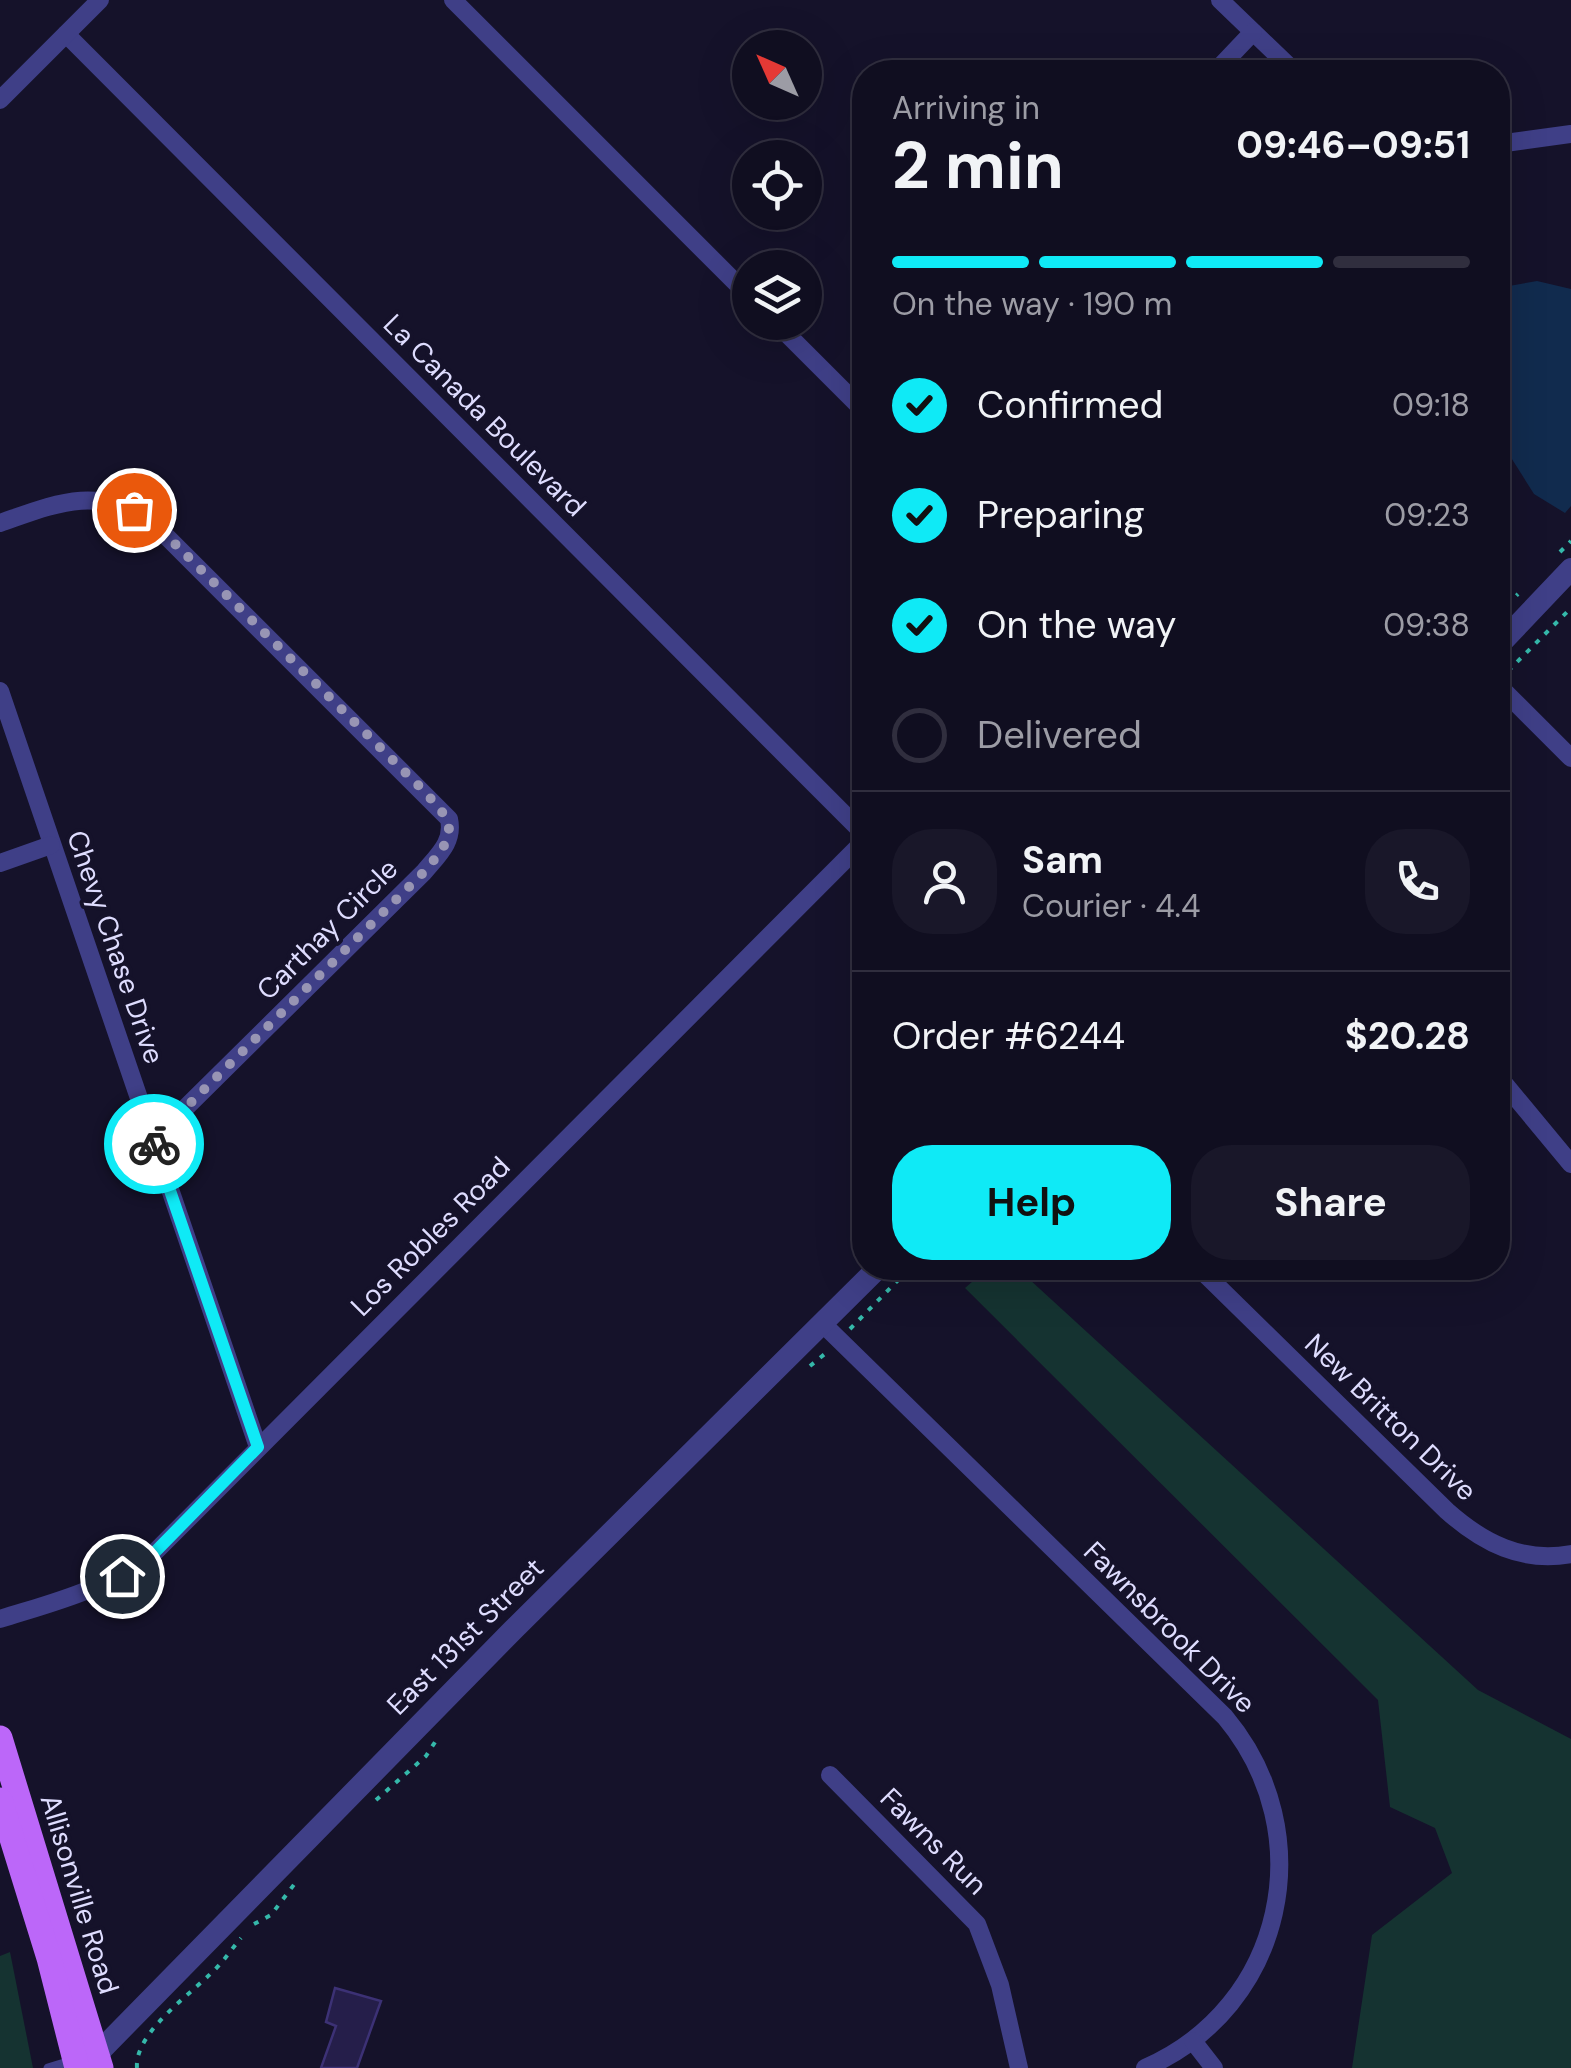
<!DOCTYPE html>
<html lang="en">
<head>
<meta charset="utf-8">
<style>
	:root { --surface:#100e20; --page:#191729; --text:#f1f3f6; --muted:#9c9ca5; --line:#302e3e; --accent:#0feaf6 }
	body { margin:0; font-family:"DM Sans",sans-serif; background:var(--page); color:var(--text); height:100vh; display:flex; flex-direction:column; font-size:38px; white-space:nowrap }
	* { box-sizing:border-box; margin:0 }
	p { font-size:32px; color:var(--muted) }
	.icon { flex:none; width:55px; height:55px; fill:none; stroke:currentColor; stroke-width:2; stroke-linecap:round; stroke-linejoin:round }
	.map { position:relative; flex:1; overflow:hidden }
	.details { position:absolute; left:852px; top:60px; width:658px; height:1220px; display:flex; flex-direction:column; background:var(--surface); border-radius:40px; box-shadow:0 10px 40px #0002,0 0 0 2px var(--line) }
	.details>* { flex:none }
	.needle { width:65px; rotate:315deg }
	.controls { position:absolute; left:732px; top:30px; display:grid; gap:20px }
	.controls a { display:grid; place-items:center; width:90px; height:90px; border-radius:50%; background:var(--surface); box-shadow:0 10px 40px #0002,0 0 0 2px var(--line); font-size:50px }
	.pin { position:absolute; display:grid; place-items:center; width:85px; height:85px; color:#fff; margin:-42px; border:5px solid #fff; border-radius:50%; box-shadow:0 2px 10px #0007 }
	.courier { position:absolute; display:grid; place-items:center; width:100px; height:100px; margin:-50px; border:8px solid #0feaf6; border-radius:50%; background:#fff; color:#222; box-shadow:0 2px 12px #0007 }
	.head em { font-style:normal; font-weight:700 }
	.head div { display:flex; flex-direction:column-reverse }
	.head { display:flex; align-items:center; justify-content:space-between; height:170px; padding:0 40px }
	h1 { font-size:65px; font-weight:700; line-height:75px }
	.bar { display:grid; grid-template-columns:repeat(4,1fr); gap:15px 10px; align-content:center; height:120px; padding:0 40px }
	.bar i { height:12px; border-radius:8px; background:var(--line) }
	.bar .active { background:var(--accent) }
	.bar p { grid-column:span 4 }
	.line { display:flex; align-items:center; gap:25px; padding:0 40px; border-top:2px solid var(--line) }
	.line div { flex:1 }
	.round { display:grid; place-items:center; flex:none; width:105px; height:105px; border-radius:40px; background:var(--page) }
	ol { padding:0 40px; list-style:none }
	li { display:flex; align-items:center; gap:30px; height:110px }
	li p { margin-inline-start:auto }
	li .icon { padding:10px; border-radius:50%; background:var(--accent); color:#111; stroke-width:4 }
	li:last-child { color:var(--muted) }
	li i { width:55px; height:55px; border:5px solid var(--line); border-radius:50% }
	.primary-button { display:flex; gap:20px; margin-top:auto; padding:20px 40px }
	.primary-button a { flex:1; height:115px; border-radius:40px; background:var(--accent); color:#111; font-size:40px; font-weight:700; line-height:115px; text-align:center }
	.primary-button a+a { background:var(--page); color:var(--text) }
	.map>svg:first-child { display:block }
	.green { fill:#153331 }
	.water { fill:#112b4e }
	.building { fill:#251e4a; stroke:#3c3175; stroke-width:2.5 }
	.lines { fill:none; stroke-linecap:round; stroke-linejoin:round }
	.path { stroke:#35b8aa; stroke-width:4; stroke-dasharray:5 8; stroke-linecap:butt }
	.service { stroke:#3f3f87; stroke-width:9 }
	.minor { stroke:#3f3f87; stroke-width:18 }
	.tertiary { stroke:#3f3f87; stroke-width:22 }
	.primary { stroke:#bc67f9; stroke-width:25 }
	.done { stroke:#9895b4; stroke-width:10; stroke-dasharray:0 18 }
	.route { stroke:#0feaf6; stroke-width:12 }
	.labels { text-anchor:middle; stroke-width:8; stroke-linejoin:round; paint-order:stroke }
	.street-label { font-size:28px; fill:#dedcfe; stroke:#15122a }
</style>
</head>
<body>
<div class="map">
<svg width="1571" height="2068" viewBox="0 0 1571 2068">
	<rect width="100%" height="100%" fill="#15122a"/>
	<!-- green -->
	<g class="green">
		<polygon points="988,1268 1017,1268 1478,1690 1571,1739 1571,2068 1352,2068 1372,1935 1452,1873 1435,1828 1390,1807 1378,1700 965,1288"/>
		<polygon points="10,1952 33,2068 0,2068 0,1956"/>
	</g>
	<!-- water -->
	<polygon class="water" points="1537,281 1571,289 1571,506 1565,513 1534,494 1498,437 1498,288"/>
	<!-- building -->
	<polygon class="building" points="335,1988 381,2001 357,2068 321,2068 336,2026 326,2022"/>
	<g class="lines">
		<!-- path -->
		<g class="path">
			<polyline points="1560,552 1571,541"/>
			<polyline points="1498,614 1518,594"/>
			<polyline points="1508,671 1571,608"/>
			<polyline points="850,1329 910,1268"/>
			<polyline points="810,1366 826,1353"/>
			<polyline points="376,1800 426,1756 439,1736"/>
			<polyline points="254,1924 271,1915 296,1882"/>
			<path d="M137 2068C134 2030 198 1990 221 1963 228 1955 234 1946 241 1938"/>
		</g>
		<!-- service -->
		<polyline class="service" points="48,2068 74,2060"/>
		<!-- minor -->
		<g class="minor">
			<polyline points="453,0 750,297"/>
			<polyline points="1220,0 1295,72"/>
			<polyline points="66,34 865,835"/>
			<polyline points="1215,72 1253,32"/>
			<polyline points="0,100 100,0"/>
			<polyline points="1498,144 1571,134"/>
			<polyline points="775,322 865,412"/>
			<path d="M0 523C55 504 95 485 150 520L449 819C454 842 438 855 424 872L153 1140"/>
			<polyline points="1498,685 1571,758"/>
			<polyline points="0,691 258,1447"/>
			<polyline points="0,863 51,845"/>
			<polyline points="1498,1076 1571,1164"/>
			<path d="M1199 1268 1447 1511C1483 1543 1522 1563 1571 1554"/>
			<path d="M822 1323 1225 1717C1322 1833 1285 2007 1145 2068"/>
			<path d="M0 1619C61 1600 101 1591 154 1553L865 840"/>
			<polyline points="830,1775 977,1924 1000,1985 1019,2068"/>
			<polyline points="1193,2041 1214,2068"/>
		</g>
		<!-- tertiary -->
		<g class="tertiary">
			<polyline points="1498,646 1571,569"/>
			<polyline points="99,2052 513,1630 878,1268"/>
		</g>
		<!-- primary -->
		<g class="primary">
			<polyline points="0,1738 101,2068"/>
			<polyline points="0,1800 49,1958 77,2068"/>
		</g>
	</g>
	<g class="lines">
		<!-- done -->
		<path class="done" d="M134 510 164 533 418 785C455 824 461 829 424 872L153 1140 154 1144"/>
		<!-- route -->
		<polyline class="route" points="122,1576 154,1553 258,1447 154,1144"/>
	</g>
	<g class="labels">
		<!-- street labels -->
		<g class="street-label">
			<text transform="translate(485 415) rotate(45)" y="10">La Canada Boulevard</text>
			<text transform="translate(327 929) rotate(-45)" y="10">Carthay Circle</text>
			<text transform="translate(116 947) rotate(71)" y="10">Chevy Chase Drive</text>
			<text transform="translate(430 1236) rotate(-45)" y="10">Los Robles Road</text>
			<text transform="translate(1391 1417) rotate(44)" y="10">New Britton Drive</text>
			<text transform="translate(1170 1627) rotate(45)" y="10">Fawnsbrook Drive</text>
			<text transform="translate(465 1636) rotate(-45)" y="10">East 131st Street</text>
			<text transform="translate(934 1841) rotate(45)" y="10">Fawns Run</text>
			<text transform="translate(80 1894) rotate(73)" y="10">Allisonville Road</text>
		</g>
	</g>
</svg>
<div class="controls">
<a><svg class="needle" viewBox="-14 -14 28 28"><path d="M0-13l5 13h-10z" fill="#e53935"/><path d="M0 13l5-13h-10z" fill="#9c9ca5"/></svg></a>
<a><svg class="icon" aria-label="locate" viewBox="0 0 24 24"><circle cx="12" cy="12" r="6"/><path d="M12 2v4M12 18v4M2 12h4M18 12h4"/></svg></a>
<a><svg class="icon" aria-label="layers" viewBox="0 0 24 24"><path d="M12 4l9 5-9 5-9-5zM3 14l9 5 9-5"/></svg></a>
</div>
<div class="pin" style="left:134px;top:510px;background:#ea580c"><svg class="icon" aria-label="bag" viewBox="0 0 24 24"><path d="M5 8h14l-1 12H6zM9 8a3 3 0 0 1 6 0"/></svg></div>
<div class="pin" style="left:122px;top:1576px;background:#1f2937"><svg class="icon" aria-label="home" viewBox="0 0 24 24"><path d="M3 11l9-7 9 7M6 9v11h12V9"/></svg></div>
<div class="courier" style="left:154px;top:1144px"><svg class="icon" aria-label="bike" viewBox="0 0 24 24"><circle cx="6" cy="16" r="4"/><circle cx="18" cy="16" r="4"/><path d="M6 16l4-8h5l3 8M10 8l3 8H6M13 5h3"/></svg></div>
<section class="details">
<div class="head"><div><h1>2 min</h1><p>Arriving in</p></div><em>09:46–09:51</em></div>
<div class="bar"><i class="active"></i><i class="active"></i><i class="active"></i><i></i><p>On the way · 190 m</p></div>
<ol>
<li><svg class="icon" aria-label="check" viewBox="0 0 24 24"><path d="M5 12l5 5 9-10"/></svg>Confirmed<p>09:18</p></li>
<li><svg class="icon" aria-label="check" viewBox="0 0 24 24"><path d="M5 12l5 5 9-10"/></svg>Preparing<p>09:23</p></li>
<li><svg class="icon" aria-label="check" viewBox="0 0 24 24"><path d="M5 12l5 5 9-10"/></svg>On the way<p>09:38</p></li>
<li><i></i>Delivered</li>
</ol>
<div class="line" style="height:180px"><a class="round"><svg class="icon" aria-label="person" viewBox="0 0 24 24"><circle cx="12" cy="8" r="4"/><path d="M4 21q1-7 8-7t8 7"/></svg></a><div><b>Sam</b><p>Courier · 4.4</p></div><a class="round"><svg class="icon" aria-label="phone" viewBox="0 0 24 24"><path d="M5 4h4l2 5-3 2q2 4 5 5l2-3 5 2v4C11 20 4 13 5 4z"/></svg></a></div>
<div class="line" style="height:130px"><div>Order #6244</div><b>$20.28</b></div>
<div class="primary-button"><a>Help</a><a>Share</a></div>
</section>
</div>
</body>
</html>
